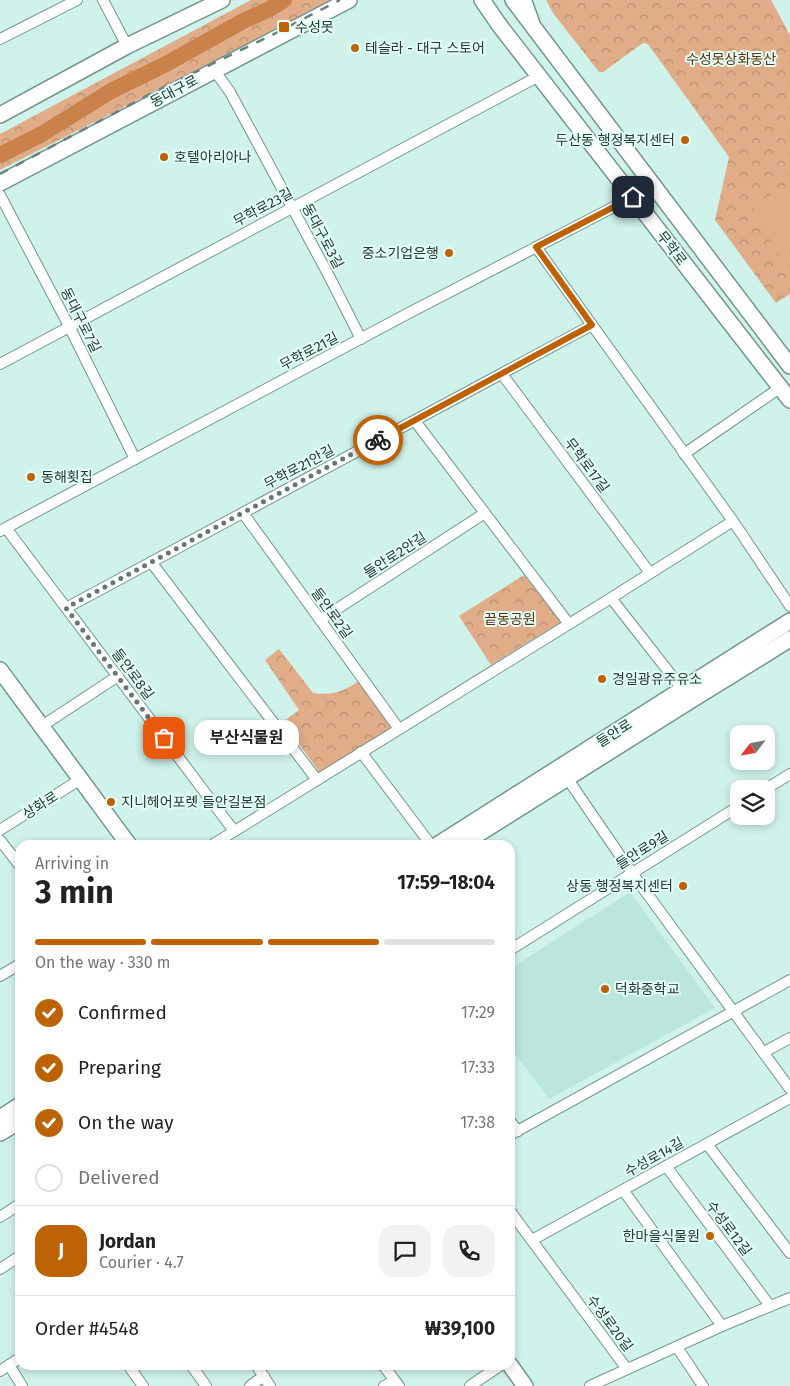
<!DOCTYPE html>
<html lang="en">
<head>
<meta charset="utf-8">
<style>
	:root { --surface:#fff; --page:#f2f2f2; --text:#222; --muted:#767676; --line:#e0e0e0; --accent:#bd6305 }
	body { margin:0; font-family:"Fira Sans","Noto Sans KR",sans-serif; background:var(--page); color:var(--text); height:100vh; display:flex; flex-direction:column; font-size:19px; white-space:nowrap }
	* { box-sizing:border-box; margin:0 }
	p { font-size:16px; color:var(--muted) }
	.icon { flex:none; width:28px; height:28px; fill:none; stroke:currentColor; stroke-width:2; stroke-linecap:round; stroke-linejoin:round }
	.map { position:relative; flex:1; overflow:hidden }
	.sheet { position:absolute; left:15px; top:840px; width:500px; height:530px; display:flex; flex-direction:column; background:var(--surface); border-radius:15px; box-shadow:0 2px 8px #0003 }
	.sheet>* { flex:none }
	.needle { width:32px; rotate:238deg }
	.controls { position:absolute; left:730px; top:725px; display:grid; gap:10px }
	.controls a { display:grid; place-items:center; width:45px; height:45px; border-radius:10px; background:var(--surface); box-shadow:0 2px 8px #0003; font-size:25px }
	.pin { position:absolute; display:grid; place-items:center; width:42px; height:42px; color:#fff; margin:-21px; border-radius:10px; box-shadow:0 2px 8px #0006 }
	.courier { position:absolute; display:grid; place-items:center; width:50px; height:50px; margin:-25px; border:4px solid #bd6305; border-radius:50%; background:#fff; color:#222; box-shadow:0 1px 6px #0007 }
	.bubble { position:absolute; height:35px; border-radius:15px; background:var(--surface); box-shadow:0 2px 8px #0003; font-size:16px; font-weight:700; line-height:35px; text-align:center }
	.head em { font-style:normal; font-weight:700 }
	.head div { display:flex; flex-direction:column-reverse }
	.head { display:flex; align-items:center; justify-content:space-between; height:85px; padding:0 20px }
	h1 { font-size:32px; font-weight:700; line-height:38px }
	.bar { display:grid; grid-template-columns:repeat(4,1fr); gap:8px 5px; align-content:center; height:60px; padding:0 20px }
	.bar i { height:6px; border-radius:4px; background:var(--line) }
	.bar .selected { background:var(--accent) }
	.bar p { grid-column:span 4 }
	.line { display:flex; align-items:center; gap:12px; padding:0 20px; border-top:1px solid var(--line) }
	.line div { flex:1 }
	.round { display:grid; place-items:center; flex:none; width:52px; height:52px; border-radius:15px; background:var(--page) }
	ol { padding:0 20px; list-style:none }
	li { display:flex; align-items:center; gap:15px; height:55px }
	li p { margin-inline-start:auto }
	li .icon { padding:5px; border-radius:50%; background:var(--accent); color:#fff; stroke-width:4 }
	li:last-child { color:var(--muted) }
	li i { width:28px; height:28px; border:2px solid var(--line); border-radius:50% }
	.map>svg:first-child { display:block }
	.built { fill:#bae6dc }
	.forest { fill:url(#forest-crowns) }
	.garden { fill:#e1ad89 }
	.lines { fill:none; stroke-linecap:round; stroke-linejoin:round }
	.river { stroke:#ca824d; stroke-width:16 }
	.minor-casing { stroke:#74958e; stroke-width:12 }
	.tertiary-casing { stroke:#74958e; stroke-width:15 }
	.secondary-casing { stroke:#74958e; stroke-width:18 }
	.minor { stroke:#fff; stroke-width:10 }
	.tertiary { stroke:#fff; stroke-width:12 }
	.secondary { stroke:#fff; stroke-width:15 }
	.rail { stroke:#6b817c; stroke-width:2.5; stroke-dasharray:9 9; stroke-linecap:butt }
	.done { stroke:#647974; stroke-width:5; stroke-dasharray:0 9 }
	.route { stroke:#bd6305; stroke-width:6 }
	.poi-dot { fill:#bd6305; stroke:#e1fef7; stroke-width:2 }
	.labels { text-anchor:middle; stroke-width:4; stroke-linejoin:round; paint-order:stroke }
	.poi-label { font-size:14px; fill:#2a3835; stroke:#e1fef7; text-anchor:start }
	.park-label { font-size:14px; fill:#623208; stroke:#e1fef7 }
	.street-label { font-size:14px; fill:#2a3835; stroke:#e1fef7 }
</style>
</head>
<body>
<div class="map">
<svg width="790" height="1386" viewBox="0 0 790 1386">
	<defs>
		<pattern id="forest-crowns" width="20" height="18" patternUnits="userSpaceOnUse" patternTransform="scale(1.25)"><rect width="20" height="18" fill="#e1ad89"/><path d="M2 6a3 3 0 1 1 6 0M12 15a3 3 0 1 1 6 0" fill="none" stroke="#b78e71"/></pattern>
	</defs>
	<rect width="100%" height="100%" fill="#cff2ea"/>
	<!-- built -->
	<polygon class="built" points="630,892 715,1008 549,1099 510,1047 510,969"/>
	<!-- forest -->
	<g class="forest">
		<polygon points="251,0 334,0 0,170 0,134"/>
		<polygon points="546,0 771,0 790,35 790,294 776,303 715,220 729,157 648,44 643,43 603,72 599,72 553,13"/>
		<polygon points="524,575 561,622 491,665 459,616"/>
		<path d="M279 649 313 693C332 696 344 691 359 681L395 728 320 773 283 722 299 710 265 660Z"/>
	</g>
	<!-- garden -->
	<polygon class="garden" points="790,185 790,252 780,258 751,206"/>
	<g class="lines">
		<!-- river -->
		<polyline class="river" points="0,155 42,134 111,91 166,64 245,20 268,10 284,0"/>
		<!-- minor casing -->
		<g class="minor-casing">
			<g id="minor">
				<polyline points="103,0 127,46"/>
				<polyline points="0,39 77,0"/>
				<polyline points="214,70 230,92 328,274 361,339"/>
				<polyline points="0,195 69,326 135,459"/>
				<polyline points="536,247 733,521 790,606"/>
				<polyline points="0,364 539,76"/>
				<polyline points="502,374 650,573"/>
				<polyline points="415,421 569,624"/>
				<polyline points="684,454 781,387"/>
				<polyline points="243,513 399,729"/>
				<polyline points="6,528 234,831"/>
				<polyline points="0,531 405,315 633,197"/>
				<polyline points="151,562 317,780"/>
				<polyline points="611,598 733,521"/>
				<polyline points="66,608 592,325"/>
				<polyline points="320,620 485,513"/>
				<polyline points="42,726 118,676"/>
				<polyline points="361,752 431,845"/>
				<polyline points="567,778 632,873 790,1089"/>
				<polyline points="766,789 790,774"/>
				<polyline points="0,830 81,779"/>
				<polyline points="0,840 20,866"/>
				<polyline points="212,845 611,598 683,690"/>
				<polyline points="510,950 739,806"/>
				<polyline points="0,976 20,964"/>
				<polyline points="764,1052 790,1038"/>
				<polyline points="510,1121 518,1131"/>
				<polyline points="510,1135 790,980"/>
				<polyline points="707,1144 790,1253"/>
				<polyline points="666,1166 770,1306"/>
				<polyline points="623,1190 722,1326"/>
				<polyline points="510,1211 627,1369"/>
				<polyline points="0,1217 20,1204"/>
				<polyline points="532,1240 790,1098"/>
				<polyline points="0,1269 20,1256"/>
				<polyline points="677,1347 703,1386"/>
				<polyline points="9,1365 22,1386"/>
				<polyline points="128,1365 143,1386"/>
				<polyline points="191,1365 206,1386"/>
				<polyline points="256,1365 270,1386"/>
				<polyline points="383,1365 399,1386"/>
				<polyline points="0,1371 20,1358"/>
				<polyline points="250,1386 264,1376"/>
				<polyline points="384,1386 394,1381"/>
				<polyline points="470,1386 501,1365"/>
				<polyline points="590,1386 722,1326 790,1298"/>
			</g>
		</g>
		<!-- tertiary casing -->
		<g class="tertiary-casing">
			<polyline id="tertiary" points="525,0 533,22"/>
		</g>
		<!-- secondary casing -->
		<g class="secondary-casing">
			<g id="secondary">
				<polyline points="482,0 500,26 790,400"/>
				<polyline points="513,0 790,366"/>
				<polyline points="0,115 127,46 222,0"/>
				<polyline points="0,183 349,0"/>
				<polyline points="0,670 129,845"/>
				<polyline points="437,845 790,621"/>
				<polyline points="461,845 690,701 790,639"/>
				<polyline points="0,1118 20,1105"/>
				<polyline points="0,1133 20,1121"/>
				<polyline points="510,1365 525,1386"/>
			</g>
		</g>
		<!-- minor -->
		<use href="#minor" class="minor"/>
		<!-- tertiary -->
		<use href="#tertiary" class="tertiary"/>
		<!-- secondary -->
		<use href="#secondary" class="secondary"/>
		<!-- rail -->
		<polyline class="rail" points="0,174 154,92 274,34 340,0"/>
	</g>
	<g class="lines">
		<!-- done -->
		<polyline class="done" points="164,738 66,608 378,440"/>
		<!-- route -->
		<polyline class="route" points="378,440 592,325 536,247 633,197"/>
	</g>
	<!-- markers -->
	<g class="poi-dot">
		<rect x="278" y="21" width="12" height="12" rx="2.5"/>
		<circle cx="355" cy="48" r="5"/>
		<circle cx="685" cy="140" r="5"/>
		<circle cx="164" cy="157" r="5"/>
		<circle cx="449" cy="253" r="5"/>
		<circle cx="31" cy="477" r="5"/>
		<circle cx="602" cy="679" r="5"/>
		<circle cx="111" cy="802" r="5"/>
		<circle cx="683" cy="886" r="5"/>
		<circle cx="605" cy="989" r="5"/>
		<circle cx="710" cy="1236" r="5"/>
	</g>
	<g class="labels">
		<!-- poi labels -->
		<g class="poi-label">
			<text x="295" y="32">수성못</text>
			<text x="365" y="53">테슬라 - 대구 스토어</text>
			<text x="675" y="145" text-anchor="end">두산동 행정복지센터</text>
			<text x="174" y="162">호텔아리아나</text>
			<text x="439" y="258" text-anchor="end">중소기업은행</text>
			<text x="41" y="482">동해횟집</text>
			<text x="612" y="684">경일광유주유소</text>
			<text x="121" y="807">지니헤어포렛 들안길본점</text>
			<text x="673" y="891" text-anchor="end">상동 행정복지센터</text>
			<text x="615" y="994">덕화중학교</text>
			<text x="700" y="1241" text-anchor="end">한마을식물원</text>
		</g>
		<!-- park labels -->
		<g class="park-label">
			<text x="731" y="64">수성못상화동산</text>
			<text x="510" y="624">끝동공원</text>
		</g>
		<!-- street labels -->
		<g class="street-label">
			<text transform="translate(174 91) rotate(-28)" y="5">동대구로</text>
			<text transform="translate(263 207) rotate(-28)" y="5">무학로23길</text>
			<text transform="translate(323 236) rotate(62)" y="5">동대구로3길</text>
			<text transform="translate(672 248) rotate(52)" y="5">무학로</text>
			<text transform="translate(81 320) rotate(63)" y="5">동대구로7길</text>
			<text transform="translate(309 351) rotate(-28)" y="5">무학로21길</text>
			<text transform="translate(587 465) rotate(53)" y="5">무학로17길</text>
			<text transform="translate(299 467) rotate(-28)" y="5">무학로21안길</text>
			<text transform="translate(395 555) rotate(-33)" y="5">들안로2안길</text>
			<text transform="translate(332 613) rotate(54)" y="5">들안로2길</text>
			<text transform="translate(133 674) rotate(53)" y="5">들안로8길</text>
			<text transform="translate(614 733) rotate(-32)" y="5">들안로</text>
			<text transform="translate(40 805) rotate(-33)" y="5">상화로</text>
			<text transform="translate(642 850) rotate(-32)" y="5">들안로9길</text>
			<text transform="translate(654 1157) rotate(-29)" y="5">수성로14길</text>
			<text transform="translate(729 1228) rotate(53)" y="5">수성로12길</text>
			<text transform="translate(610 1323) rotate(53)" y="5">수성로20길</text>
		</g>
	</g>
</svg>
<div class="controls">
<a><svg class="needle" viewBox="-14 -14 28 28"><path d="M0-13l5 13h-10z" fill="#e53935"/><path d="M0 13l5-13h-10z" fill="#767676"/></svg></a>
<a><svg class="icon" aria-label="layers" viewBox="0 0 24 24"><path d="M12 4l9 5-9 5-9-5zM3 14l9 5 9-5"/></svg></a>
</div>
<div class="pin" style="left:164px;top:738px;background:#ea580c"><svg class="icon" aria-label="bag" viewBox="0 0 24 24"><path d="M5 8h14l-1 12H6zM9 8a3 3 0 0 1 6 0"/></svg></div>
<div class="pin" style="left:633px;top:197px;background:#1f2937"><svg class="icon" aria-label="home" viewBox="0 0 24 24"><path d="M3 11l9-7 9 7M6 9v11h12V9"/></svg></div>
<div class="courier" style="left:378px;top:440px"><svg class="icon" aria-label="bike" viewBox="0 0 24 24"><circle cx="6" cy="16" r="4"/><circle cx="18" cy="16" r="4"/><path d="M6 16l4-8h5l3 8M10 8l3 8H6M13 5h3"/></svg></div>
<div class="bubble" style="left:194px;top:720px;width:105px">부산식물원</div>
<section class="sheet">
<div class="head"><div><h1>3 min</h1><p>Arriving in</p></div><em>17:59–18:04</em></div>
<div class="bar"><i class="selected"></i><i class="selected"></i><i class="selected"></i><i></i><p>On the way · 330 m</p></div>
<ol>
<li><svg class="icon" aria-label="check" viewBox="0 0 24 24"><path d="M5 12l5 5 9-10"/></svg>Confirmed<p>17:29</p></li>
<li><svg class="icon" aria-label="check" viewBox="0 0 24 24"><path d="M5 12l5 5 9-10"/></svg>Preparing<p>17:33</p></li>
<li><svg class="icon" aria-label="check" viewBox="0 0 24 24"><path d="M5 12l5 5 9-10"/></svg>On the way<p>17:38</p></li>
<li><i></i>Delivered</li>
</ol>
<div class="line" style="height:90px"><b class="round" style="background:var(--accent);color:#fff">J</b><div><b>Jordan</b><p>Courier · 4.7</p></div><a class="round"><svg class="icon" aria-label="chat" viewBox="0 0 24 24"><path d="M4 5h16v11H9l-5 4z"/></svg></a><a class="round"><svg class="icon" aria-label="phone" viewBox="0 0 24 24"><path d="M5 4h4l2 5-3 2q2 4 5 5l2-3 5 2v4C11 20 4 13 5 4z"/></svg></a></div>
<div class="line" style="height:65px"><div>Order #4548</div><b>₩39,100</b></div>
</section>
</div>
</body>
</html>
